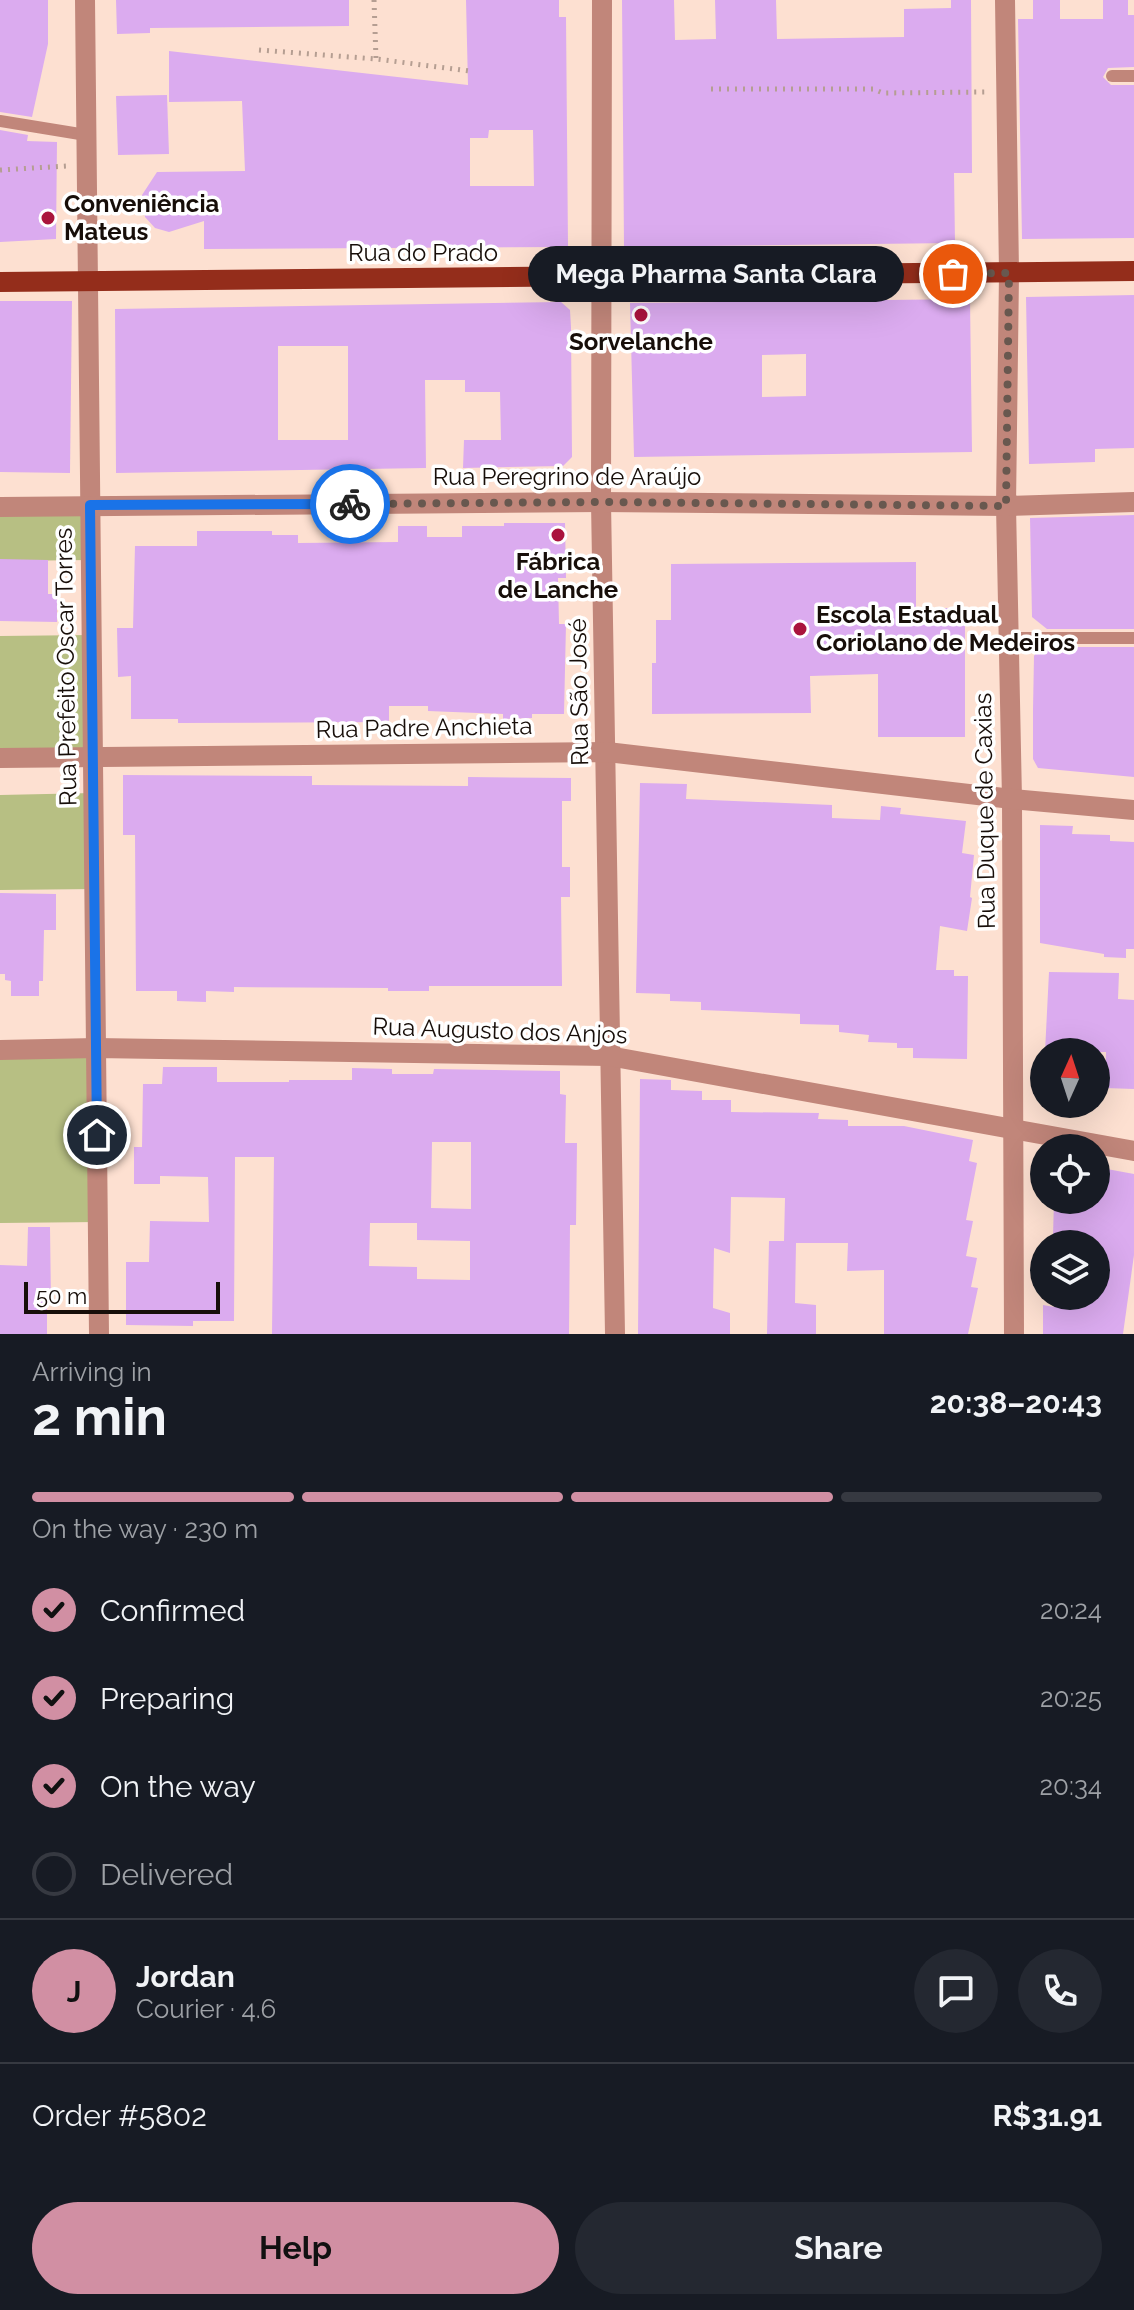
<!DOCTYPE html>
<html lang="en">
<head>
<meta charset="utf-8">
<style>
	:root { --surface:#171b24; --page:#242831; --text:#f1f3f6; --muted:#9ea1a6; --line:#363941; --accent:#d18fa3 }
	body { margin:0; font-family:Raleway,sans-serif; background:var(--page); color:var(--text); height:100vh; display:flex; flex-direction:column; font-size:30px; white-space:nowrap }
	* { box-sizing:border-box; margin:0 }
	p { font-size:26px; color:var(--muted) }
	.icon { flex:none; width:44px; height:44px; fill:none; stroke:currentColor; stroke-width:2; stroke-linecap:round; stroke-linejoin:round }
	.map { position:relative; height:1334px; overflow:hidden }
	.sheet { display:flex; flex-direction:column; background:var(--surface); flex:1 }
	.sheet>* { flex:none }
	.needle { width:52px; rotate:3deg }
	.buttons { position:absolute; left:1030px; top:1038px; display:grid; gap:16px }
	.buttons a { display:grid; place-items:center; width:80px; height:80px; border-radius:50%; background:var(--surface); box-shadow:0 8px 32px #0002; font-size:40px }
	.scale { position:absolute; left:24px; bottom:20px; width:196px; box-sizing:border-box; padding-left:8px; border:4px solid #170e09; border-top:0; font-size:22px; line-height:28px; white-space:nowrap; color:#170e09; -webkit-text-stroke:6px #fff; paint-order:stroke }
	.pin { position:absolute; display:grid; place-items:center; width:68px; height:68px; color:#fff; margin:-34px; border:4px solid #fff; border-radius:50%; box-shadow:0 2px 8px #0007 }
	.courier { position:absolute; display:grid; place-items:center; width:80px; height:80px; margin:-40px; border:6px solid #1a73e8; border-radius:50%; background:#fff; color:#222; box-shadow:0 2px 10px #0007 }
	.bubble { position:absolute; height:56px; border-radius:28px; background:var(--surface); box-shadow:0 8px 32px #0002; font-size:26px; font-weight:700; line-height:56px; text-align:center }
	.headline em { font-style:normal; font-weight:700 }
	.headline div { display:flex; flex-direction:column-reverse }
	.headline { display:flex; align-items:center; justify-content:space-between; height:136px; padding:0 32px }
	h1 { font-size:52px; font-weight:700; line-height:60px }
	.bar { display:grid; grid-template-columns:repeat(4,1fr); gap:12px 8px; align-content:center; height:96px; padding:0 32px }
	.bar i { height:10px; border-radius:6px; background:var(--line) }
	.bar .selected { background:var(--accent) }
	.bar p { grid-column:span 4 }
	.line { display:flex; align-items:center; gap:20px; padding:0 32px; border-top:2px solid var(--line) }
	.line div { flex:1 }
	.round { display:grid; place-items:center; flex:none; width:84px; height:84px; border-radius:42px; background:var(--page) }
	ol { padding:0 32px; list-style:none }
	li { display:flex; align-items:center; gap:24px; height:88px }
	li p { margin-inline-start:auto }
	li .icon { padding:8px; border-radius:50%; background:var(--accent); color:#111; stroke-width:4 }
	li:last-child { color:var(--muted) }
	li i { width:44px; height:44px; border:4px solid var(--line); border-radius:50% }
	.action { display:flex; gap:16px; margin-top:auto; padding:16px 32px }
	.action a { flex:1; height:92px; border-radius:48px; background:var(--accent); color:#111; font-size:32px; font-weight:700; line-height:92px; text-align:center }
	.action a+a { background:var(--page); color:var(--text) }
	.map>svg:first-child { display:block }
	.green { fill:#b7bf83 }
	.building { fill:#dbabef; fill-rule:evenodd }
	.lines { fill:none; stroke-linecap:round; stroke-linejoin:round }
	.path { stroke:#b59e92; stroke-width:5; stroke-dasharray:2 6; stroke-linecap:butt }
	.lane { stroke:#c1867a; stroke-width:12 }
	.street { stroke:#c1867a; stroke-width:20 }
	.primary { stroke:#942d1b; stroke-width:20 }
	.done { stroke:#68584f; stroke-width:8; stroke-dasharray:0 14.4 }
	.route { stroke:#1a73e8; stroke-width:10 }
	.poi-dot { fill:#aa143d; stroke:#fff; stroke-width:3 }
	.labels { text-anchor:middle; stroke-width:7; stroke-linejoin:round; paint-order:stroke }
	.poi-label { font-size:24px; font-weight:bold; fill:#170e09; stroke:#fff; text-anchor:start }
	.street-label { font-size:24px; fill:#170e09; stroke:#fff }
</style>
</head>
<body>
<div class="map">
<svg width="1134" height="1334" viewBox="0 0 1134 1334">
	<rect width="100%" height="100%" fill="#fde0d1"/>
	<!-- green -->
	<g class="green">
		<polygon points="90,505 91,560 0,561 0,507"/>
		<polygon points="91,635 92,757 0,758 0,636"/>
		<polygon points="93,793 94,889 0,890 0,795"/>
		<polygon points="96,1048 98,1222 0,1223 0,1050"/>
	</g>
	<!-- building -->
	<g class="building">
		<polygon points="0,0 48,0 48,44 32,117 0,112"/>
		<polygon points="116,0 349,0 349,26 150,28 150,33 117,34"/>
		<path d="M466 0H559V17H566L568 247 204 249V221L169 232 155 228 145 217 142 195 157 172 245 171 242 101 169 102V51L468 85ZM489 130H533L534 186H470V138H488Z"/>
		<polygon points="622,0 674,0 675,40 716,39 715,0 776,0 777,39 904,37 904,9 951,8 951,0 971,0 972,173 954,173 955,243 624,247"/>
		<polygon points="1033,0 1060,0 1060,19 1103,19 1103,0 1128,0 1128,15 1134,15 1134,67 1108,68 1103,77 1111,85 1134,85 1134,238 1022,239 1018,19 1033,19"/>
		<polygon points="167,95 169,154 118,155 116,96"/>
		<polygon points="0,130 28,135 27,141 57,142 56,239 0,242"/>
		<polygon points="1134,295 1134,448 1095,449 1095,462 1029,464 1026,297"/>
		<path d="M970 299 972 452 634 457 630 303ZM806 354V396L762 397V355Z"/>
		<polygon points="0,301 72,301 70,473 0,472"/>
		<path d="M561 302 570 310 571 327 572 457 563 466 463 468 464 440H501L500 392H465V380H425L426 468 116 473 115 309ZM278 346H348V440H278Z"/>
		<polygon points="1134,515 1134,629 1047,629 1032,617 1030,518"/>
		<polygon points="504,523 565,523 566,578 558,578 559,624 566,624 564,714 532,714 532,718 503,719 503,714 428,711 428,706 389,706 389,722 178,723 178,719 131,719 131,676 118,677 117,628 133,628 135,546 197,546 197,531 272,531 272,535 298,535 298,543 398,542 398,526 427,526 427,537 462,537 462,526 504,526"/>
		<polygon points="0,559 48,560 48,594 57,594 57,622 0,621"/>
		<polygon points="916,562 916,608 965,608 965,737 878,737 878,674 810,676 811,713 652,714 652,663 656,663 656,620 671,620 671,564"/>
		<polygon points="1039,647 1134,647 1134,777 1038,768 1033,759 1033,709 1034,656"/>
		<polygon points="123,775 312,776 312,785 468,786 468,777 571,778 571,801 562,801 562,867 570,867 570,897 561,897 562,986 429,986 429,991 388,991 388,988 234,987 234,992 206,991 206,1002 177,1001 177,991 136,991 135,835 123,835"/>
		<polygon points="640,783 687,784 686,799 832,805 832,818 880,820 881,806 901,808 900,814 966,821 962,853 974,855 970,897 972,898 967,931 940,926 936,970 954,970 954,976 968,976 967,1059 913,1058 913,1048 897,1048 897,1043 868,1042 869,1035 839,1032 839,1025 800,1024 800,1014 701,1010 701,1002 670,1001 670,994 636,993"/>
		<polygon points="1040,825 1073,826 1072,834 1110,835 1110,841 1134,842 1134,949 1126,949 1126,958 1104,957 1104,954 1040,943"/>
		<polygon points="0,893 56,894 56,930 44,930 43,981 39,981 39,996 11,996 11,981 5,980 5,974 0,974"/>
		<polygon points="1049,972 1119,973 1118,999 1134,1000 1134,1089 1105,1088 1106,1052 1045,1052"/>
		<path d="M163 1067H217V1082H289V1080H352V1068L392 1069V1074H433L434 1069 560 1071V1094L566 1095 565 1143H577L576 1225H570L569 1334H272L274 1157H235L234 1321H193V1326L126 1325V1262H149L150 1221 209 1222 208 1177 160 1176V1184H134V1147H142L143 1084H162ZM432 1142H471V1209L431 1208ZM370 1223H417V1240L470 1241V1280L417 1279V1267L369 1266Z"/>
		<polygon points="640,1079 671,1080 671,1090 702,1091 702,1100 731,1100 731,1112 819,1113 818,1119 848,1120 848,1126 904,1126 973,1140 969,1161 977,1163 966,1220 973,1221 966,1256 977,1258 971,1287 978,1288 968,1334 884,1334 884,1270 847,1271 848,1243 796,1243 795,1303 816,1305 816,1334 767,1334 769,1241 784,1241 785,1198 731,1197 730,1253 714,1248 713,1308 730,1313 730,1334 638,1334"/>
		<polygon points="1096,1167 1134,1174 1134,1255 1123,1334 1043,1334 1043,1305 1054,1307 1055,1296 1096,1296 1096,1242 1053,1236 1054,1200 1096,1200"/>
		<polygon points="28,1227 50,1227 51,1303 47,1303 47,1334 0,1334 0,1265 27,1266"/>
	</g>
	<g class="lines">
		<!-- path -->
		<g class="path">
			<polyline points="374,0 376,59"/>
			<polyline points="259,50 376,59 470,71"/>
			<polyline points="711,89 873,89 883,93 985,92"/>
			<polyline points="0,170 67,166"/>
		</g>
		<!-- lane -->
		<g class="lane">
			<polyline points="1112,76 1134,76"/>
			<polyline points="0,121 86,135"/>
			<polyline points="1009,638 1134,638"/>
		</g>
		<!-- street -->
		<g class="street">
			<polyline points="85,0 99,1334"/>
			<polyline points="602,0 601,502 615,1334"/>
			<polyline points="1005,0 1009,273 1006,506 1012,799 1014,1334"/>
			<polyline points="0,507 601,502 1006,506 1134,502"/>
			<polyline points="0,758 607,752 1012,799 1134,810"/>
			<polyline points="0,1050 96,1048 609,1056 1134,1151"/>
		</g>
		<!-- primary -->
		<polyline class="primary" points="0,282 1134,271"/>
	</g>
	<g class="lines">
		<!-- done -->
		<polyline class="done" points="350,504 601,502 1006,506 1009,273 953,274"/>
		<!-- route -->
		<polyline class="route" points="97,1135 90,505 350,504"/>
	</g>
	<!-- markers -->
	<g class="poi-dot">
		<circle cx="48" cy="218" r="8"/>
		<circle cx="641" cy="315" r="8"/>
		<circle cx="558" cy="535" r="8"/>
		<circle cx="800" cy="629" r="8"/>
	</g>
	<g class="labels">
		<!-- poi labels -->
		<g class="poi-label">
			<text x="64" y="212">Conveniência<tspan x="64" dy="28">Mateus</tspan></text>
			<text x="641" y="350" text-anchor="middle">Sorvelanche</text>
			<text x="558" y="570" text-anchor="middle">Fábrica<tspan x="558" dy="28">de Lanche</tspan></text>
			<text x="816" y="623">Escola Estadual<tspan x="816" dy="28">Coriolano de Medeiros</tspan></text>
		</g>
		<!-- street labels -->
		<g class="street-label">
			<text x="423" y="261">Rua do Prado</text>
			<text x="567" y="485">Rua Peregrino de Araújo</text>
			<text transform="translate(66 667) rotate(-91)" y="8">Rua Prefeito Oscar Torres</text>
			<text transform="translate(579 692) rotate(-91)" y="8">Rua São José</text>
			<text transform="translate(424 728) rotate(-1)" y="8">Rua Padre Anchieta</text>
			<text transform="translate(985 811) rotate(-91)" y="8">Rua Duque de Caxias</text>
			<text transform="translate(500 1031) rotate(2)" y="8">Rua Augusto dos Anjos</text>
		</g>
	</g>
</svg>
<div class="buttons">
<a><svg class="needle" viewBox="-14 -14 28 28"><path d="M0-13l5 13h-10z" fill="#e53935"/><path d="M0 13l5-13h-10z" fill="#9ea1a6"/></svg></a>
<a><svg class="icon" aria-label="locate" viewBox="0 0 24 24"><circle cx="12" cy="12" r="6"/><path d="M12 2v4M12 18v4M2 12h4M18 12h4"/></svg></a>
<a><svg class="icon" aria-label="layers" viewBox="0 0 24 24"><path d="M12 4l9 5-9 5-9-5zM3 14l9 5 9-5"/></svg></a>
</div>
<div class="scale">50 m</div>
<div class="pin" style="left:953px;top:274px;background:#ea580c"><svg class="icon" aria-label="bag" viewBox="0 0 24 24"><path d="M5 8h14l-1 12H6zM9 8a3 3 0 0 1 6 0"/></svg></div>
<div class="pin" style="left:97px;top:1135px;background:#1f2937"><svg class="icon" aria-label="home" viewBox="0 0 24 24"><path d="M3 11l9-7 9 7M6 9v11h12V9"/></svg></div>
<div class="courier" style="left:350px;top:504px"><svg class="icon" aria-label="bike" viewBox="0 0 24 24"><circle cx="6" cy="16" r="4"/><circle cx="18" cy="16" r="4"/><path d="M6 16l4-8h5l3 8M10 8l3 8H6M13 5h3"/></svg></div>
<div class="bubble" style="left:528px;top:246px;width:376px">Mega Pharma Santa Clara</div>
</div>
<section class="sheet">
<div class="headline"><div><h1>2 min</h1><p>Arriving in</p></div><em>20:38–20:43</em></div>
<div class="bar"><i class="selected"></i><i class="selected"></i><i class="selected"></i><i></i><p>On the way · 230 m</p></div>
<ol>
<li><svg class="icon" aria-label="check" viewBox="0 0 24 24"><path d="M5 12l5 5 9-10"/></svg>Confirmed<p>20:24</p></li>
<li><svg class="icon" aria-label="check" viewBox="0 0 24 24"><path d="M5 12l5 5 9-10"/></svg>Preparing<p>20:25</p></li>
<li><svg class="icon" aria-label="check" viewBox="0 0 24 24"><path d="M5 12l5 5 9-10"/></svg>On the way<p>20:34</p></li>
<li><i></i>Delivered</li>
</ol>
<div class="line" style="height:144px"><b class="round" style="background:var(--accent);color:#111">J</b><div><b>Jordan</b><p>Courier · 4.6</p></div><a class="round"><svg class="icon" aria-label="chat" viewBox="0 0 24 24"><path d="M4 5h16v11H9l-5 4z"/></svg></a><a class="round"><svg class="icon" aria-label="phone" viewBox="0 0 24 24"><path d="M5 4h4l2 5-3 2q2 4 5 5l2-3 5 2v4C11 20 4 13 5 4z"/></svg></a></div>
<div class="line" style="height:104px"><div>Order #5802</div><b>R$31.91</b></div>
<div class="action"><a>Help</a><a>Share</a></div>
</section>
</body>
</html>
